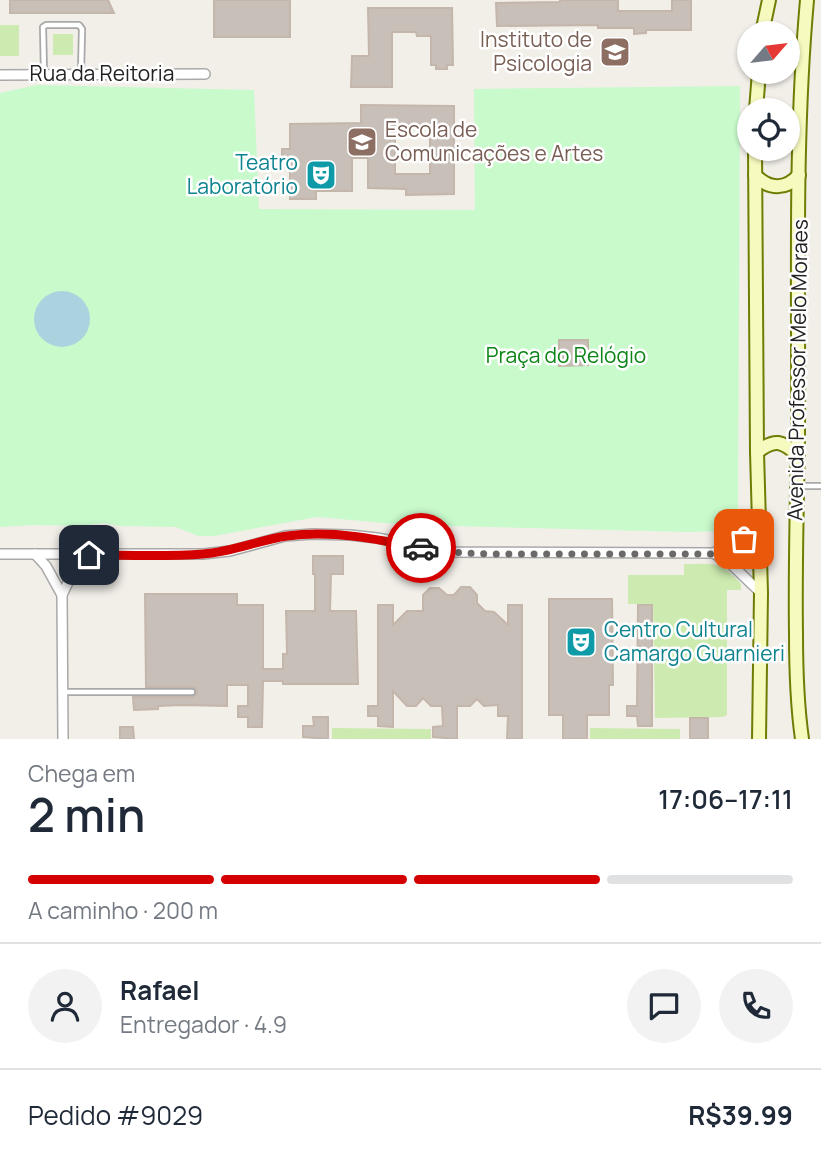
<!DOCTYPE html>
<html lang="pt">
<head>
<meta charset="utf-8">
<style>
	:root { --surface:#fff; --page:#f2f2f3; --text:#1f2937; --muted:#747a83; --line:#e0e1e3; --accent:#d40000 }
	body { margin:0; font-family:Manrope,sans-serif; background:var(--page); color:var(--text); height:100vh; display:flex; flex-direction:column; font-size:26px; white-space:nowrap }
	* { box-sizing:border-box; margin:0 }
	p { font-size:23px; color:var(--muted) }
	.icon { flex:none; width:38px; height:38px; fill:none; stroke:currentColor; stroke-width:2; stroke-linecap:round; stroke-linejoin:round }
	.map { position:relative; height:739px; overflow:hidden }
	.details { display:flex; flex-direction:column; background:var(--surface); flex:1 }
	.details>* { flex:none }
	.needle { width:46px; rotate:62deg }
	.fabs { position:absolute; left:737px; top:21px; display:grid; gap:14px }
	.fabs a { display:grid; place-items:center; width:63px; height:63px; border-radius:50%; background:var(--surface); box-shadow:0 2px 5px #0004; font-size:35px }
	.pin { position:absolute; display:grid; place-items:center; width:60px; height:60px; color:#fff; margin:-30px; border-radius:14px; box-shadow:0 4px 10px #0006 }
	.courier { position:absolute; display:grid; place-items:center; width:70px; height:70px; margin:-35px; border:5px solid #d40000; border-radius:50%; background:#fff; color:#222; box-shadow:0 2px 9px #0007 }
	.overview em { font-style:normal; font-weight:600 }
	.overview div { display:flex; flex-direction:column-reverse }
	.overview { display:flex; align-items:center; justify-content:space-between; height:119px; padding:0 28px }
	h1 { font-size:46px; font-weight:600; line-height:52px }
	.bar { display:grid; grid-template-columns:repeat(4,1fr); gap:10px 7px; align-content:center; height:84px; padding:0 28px }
	.bar i { height:9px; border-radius:5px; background:var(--line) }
	.bar .on { background:var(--accent) }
	.bar p { grid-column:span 4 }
	.line { display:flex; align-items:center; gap:18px; padding:0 28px; border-top:2px solid var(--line) }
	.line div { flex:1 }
	.round { display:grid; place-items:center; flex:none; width:74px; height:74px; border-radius:37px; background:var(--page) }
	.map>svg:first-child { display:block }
	.grass { fill:#cdebb0 }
	.park { fill:#c8facc }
	.water { fill:#aad3df }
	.building { fill:#c7bfb8; stroke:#c4b6ab; stroke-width:2; fill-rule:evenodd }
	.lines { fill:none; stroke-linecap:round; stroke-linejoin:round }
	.lane-casing { stroke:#a9a9a9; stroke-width:8 }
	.street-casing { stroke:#a9a9a9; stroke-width:12 }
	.secondary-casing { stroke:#707d05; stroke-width:16 }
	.lane { stroke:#fff; stroke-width:4.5 }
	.street { stroke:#fff; stroke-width:9 }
	.secondary { stroke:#f7fabf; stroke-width:12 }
	.done { stroke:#6b6a68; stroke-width:7; stroke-dasharray:0 12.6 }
	.route { stroke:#d40000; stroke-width:9 }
	.labels { text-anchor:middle; stroke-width:5; stroke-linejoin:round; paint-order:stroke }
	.education-label { font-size:21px; fill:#785e54; stroke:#fff; text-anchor:end }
	.street-label { font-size:21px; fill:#222; stroke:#fff }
	.culture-label { font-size:21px; fill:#0d838f; stroke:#fff; text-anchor:end }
	.park-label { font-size:21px; fill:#0c8416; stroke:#fff }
</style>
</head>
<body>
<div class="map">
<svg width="821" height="739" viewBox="0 0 821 739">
	<rect width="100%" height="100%" fill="#f2efe9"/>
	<!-- grass -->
	<g class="grass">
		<rect x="0" y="25" width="19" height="31"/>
		<rect x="53" y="34" width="20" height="21"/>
		<path d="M684 564C715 564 720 560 741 584V590H727V715L723 717 655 718 653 604H628V575H684Z"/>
		<polygon points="332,728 431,729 431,739 332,739"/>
		<polygon points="590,728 680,729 680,739 590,739"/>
	</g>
	<!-- park -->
	<polygon class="park" points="37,85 254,90 259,209 475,210 474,89 740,86 738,512 736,523 723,531 689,532 408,525 317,517 214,536 198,536 176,527 121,526 103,523 79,526 36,525 0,527 0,93"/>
	<!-- water -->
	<circle class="water" cx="62" cy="319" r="28"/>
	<!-- building -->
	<g class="building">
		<polygon points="10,0 108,0 114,13 10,13"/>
		<rect x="214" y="0" width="76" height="37"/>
		<polygon points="560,0 618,0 618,11 672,11 672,0 691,0 691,30 646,30 646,33 634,34 634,28 598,28 598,25 497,26 496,3 560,2"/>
		<polygon points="368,8 452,8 453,65 447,65 447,69 436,69 436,65 431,65 431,36 417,36 416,32 392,32 392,87 351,87 352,56 369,56"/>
		<path d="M361 105 454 106V194L406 195V189L368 188V158H352V191H316V199H290V159H282V149H290V124L361 123ZM395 124H430V174H395Z"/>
		<polygon points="559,340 588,340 588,365 559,366"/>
		<polygon points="313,556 343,556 343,574 331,574 330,611 356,611 358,684 283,684 283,681 263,681 262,727 248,727 248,717 238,717 238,706 248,706 248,685 227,685 227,706 181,705 158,706 158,709 134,710 133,697 192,697 197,693 196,689 192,687 146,687 145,594 237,594 237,605 263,605 263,669 283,669 283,654 287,654 286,611 315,611 315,574 313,574"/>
		<polygon points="461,587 470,587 477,595 477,603 485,611 494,612 508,625 508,605 522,605 522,739 507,739 508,716 498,716 498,705 484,706 477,699 470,706 457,706 457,739 433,737 433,727 443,726 442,706 431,706 423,698 416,706 407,706 393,691 393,727 378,726 378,716 368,716 368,706 378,706 378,605 393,605 393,625 407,611 423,611 423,595 430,588 439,588 447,595 454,595"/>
		<polygon points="549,599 612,599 613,685 609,685 609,715 587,715 587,739 563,739 563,715 549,715"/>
		<polygon points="638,605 652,605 652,726 638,726 637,716 627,716 627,706 637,706"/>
		<polygon points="313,717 328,717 328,739 303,737 303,726 314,726"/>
		<rect x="690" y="718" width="18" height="21"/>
		<polygon points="120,727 133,727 134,739 120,739"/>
	</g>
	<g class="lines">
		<!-- lane casing -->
		<g class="lane-casing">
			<g id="lane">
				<polyline points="44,73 43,27 46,25 79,25 82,29 81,73"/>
				<polyline points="798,486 821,486"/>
				<polyline points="64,692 192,692"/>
			</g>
		</g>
		<!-- street casing -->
		<g class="street-casing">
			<g id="street">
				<polyline points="0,75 205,74"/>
				<polyline points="713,553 731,564 761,593"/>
				<path d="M0 554H203L230 551 285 536 312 534 350 535 377 538 448 552 713 553C733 545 744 538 760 523"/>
				<polyline points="35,554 46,566 62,595"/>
				<polyline points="63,739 62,595 73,572 89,555"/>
			</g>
		</g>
		<!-- secondary casing -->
		<g class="secondary-casing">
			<g id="secondary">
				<polyline points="762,33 769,0"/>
				<polyline points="756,110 759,72"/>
				<polyline points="755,149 757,452 761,593 759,739"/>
				<path d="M755 175C769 190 786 190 799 175"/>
				<path d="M757 452C775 438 782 441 798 455"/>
				<path d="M802 739C797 704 796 668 796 633 795 567 797 502 798 436 799 291 794 145 807 0"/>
			</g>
		</g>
		<!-- lane -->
		<use href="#lane" class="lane"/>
		<!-- street -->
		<use href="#street" class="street"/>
		<!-- secondary -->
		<use href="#secondary" class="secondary"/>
	</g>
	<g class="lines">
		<!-- done -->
		<polyline class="done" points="421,548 448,552 487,554 713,554 744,539"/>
		<!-- route -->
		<path class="route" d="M89 555C127 555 165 557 203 554 232 552 259 540 287 536 333 530 377 539 421 548"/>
	</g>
	<!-- icons -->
	<defs>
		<g id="university-square" transform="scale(1.575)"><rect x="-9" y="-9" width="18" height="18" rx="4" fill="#8d6e63" stroke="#fff"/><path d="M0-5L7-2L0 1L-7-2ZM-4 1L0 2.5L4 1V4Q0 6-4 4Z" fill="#fff"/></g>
		<g id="theatre-square" transform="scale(1.575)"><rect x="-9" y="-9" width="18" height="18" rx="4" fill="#0f9aa8" stroke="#fff"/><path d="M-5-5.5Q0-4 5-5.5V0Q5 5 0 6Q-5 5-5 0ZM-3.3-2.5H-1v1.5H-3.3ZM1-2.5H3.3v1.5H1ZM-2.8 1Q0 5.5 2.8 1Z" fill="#fff"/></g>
	</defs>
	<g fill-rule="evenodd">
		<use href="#university-square" x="615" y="52"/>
		<use href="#university-square" x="362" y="142"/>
		<use href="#theatre-square" x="321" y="175"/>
		<use href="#theatre-square" x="581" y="642"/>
	</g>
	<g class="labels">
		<!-- education labels -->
		<g class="education-label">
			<text x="592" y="47">Instituto de<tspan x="592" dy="24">Psicologia</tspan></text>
			<text x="385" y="137" text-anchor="start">Escola de<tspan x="385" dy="24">Comunicações e Artes</tspan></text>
		</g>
		<!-- street labels -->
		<g class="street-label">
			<text x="102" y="81">Rua da Reitoria</text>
			<text transform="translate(798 370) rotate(-89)" y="7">Avenida Professor Melo Moraes</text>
		</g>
		<!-- culture labels -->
		<g class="culture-label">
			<text x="298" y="170">Teatro<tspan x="298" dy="24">Laboratório</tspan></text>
			<text x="604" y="637" text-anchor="start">Centro Cultural<tspan x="604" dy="24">Camargo Guarnieri</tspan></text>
		</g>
		<!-- park labels -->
		<g class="park-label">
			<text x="566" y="363">Praça do Relógio</text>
		</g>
	</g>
</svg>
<div class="fabs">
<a><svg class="needle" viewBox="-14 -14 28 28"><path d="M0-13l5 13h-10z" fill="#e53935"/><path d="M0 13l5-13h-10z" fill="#747a83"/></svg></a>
<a><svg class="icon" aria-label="locate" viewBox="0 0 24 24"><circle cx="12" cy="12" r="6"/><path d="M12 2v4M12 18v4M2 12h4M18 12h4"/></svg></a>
</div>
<div class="pin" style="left:744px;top:539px;background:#ea580c"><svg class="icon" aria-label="bag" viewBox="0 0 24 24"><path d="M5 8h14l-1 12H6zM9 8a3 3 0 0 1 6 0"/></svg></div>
<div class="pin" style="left:89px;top:555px;background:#1f2937"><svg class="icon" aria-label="home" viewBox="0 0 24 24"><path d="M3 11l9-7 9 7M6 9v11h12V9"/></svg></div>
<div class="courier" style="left:421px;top:548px"><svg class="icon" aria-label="car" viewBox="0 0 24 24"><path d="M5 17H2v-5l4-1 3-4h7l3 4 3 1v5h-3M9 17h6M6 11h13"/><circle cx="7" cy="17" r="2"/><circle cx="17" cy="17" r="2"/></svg></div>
</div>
<section class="details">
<div class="overview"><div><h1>2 min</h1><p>Chega em</p></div><em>17:06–17:11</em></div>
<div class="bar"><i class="on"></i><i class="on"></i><i class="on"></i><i></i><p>A caminho · 200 m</p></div>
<div class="line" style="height:126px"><a class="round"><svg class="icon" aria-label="person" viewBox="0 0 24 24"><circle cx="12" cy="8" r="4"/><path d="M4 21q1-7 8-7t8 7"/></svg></a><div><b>Rafael</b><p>Entregador · 4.9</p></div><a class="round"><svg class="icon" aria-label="chat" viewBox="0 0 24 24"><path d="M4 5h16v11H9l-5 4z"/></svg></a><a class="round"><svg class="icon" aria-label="phone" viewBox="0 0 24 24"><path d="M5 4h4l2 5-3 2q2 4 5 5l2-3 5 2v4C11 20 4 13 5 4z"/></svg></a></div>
<div class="line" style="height:91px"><div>Pedido #9029</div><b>R$39.99</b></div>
</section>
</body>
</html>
